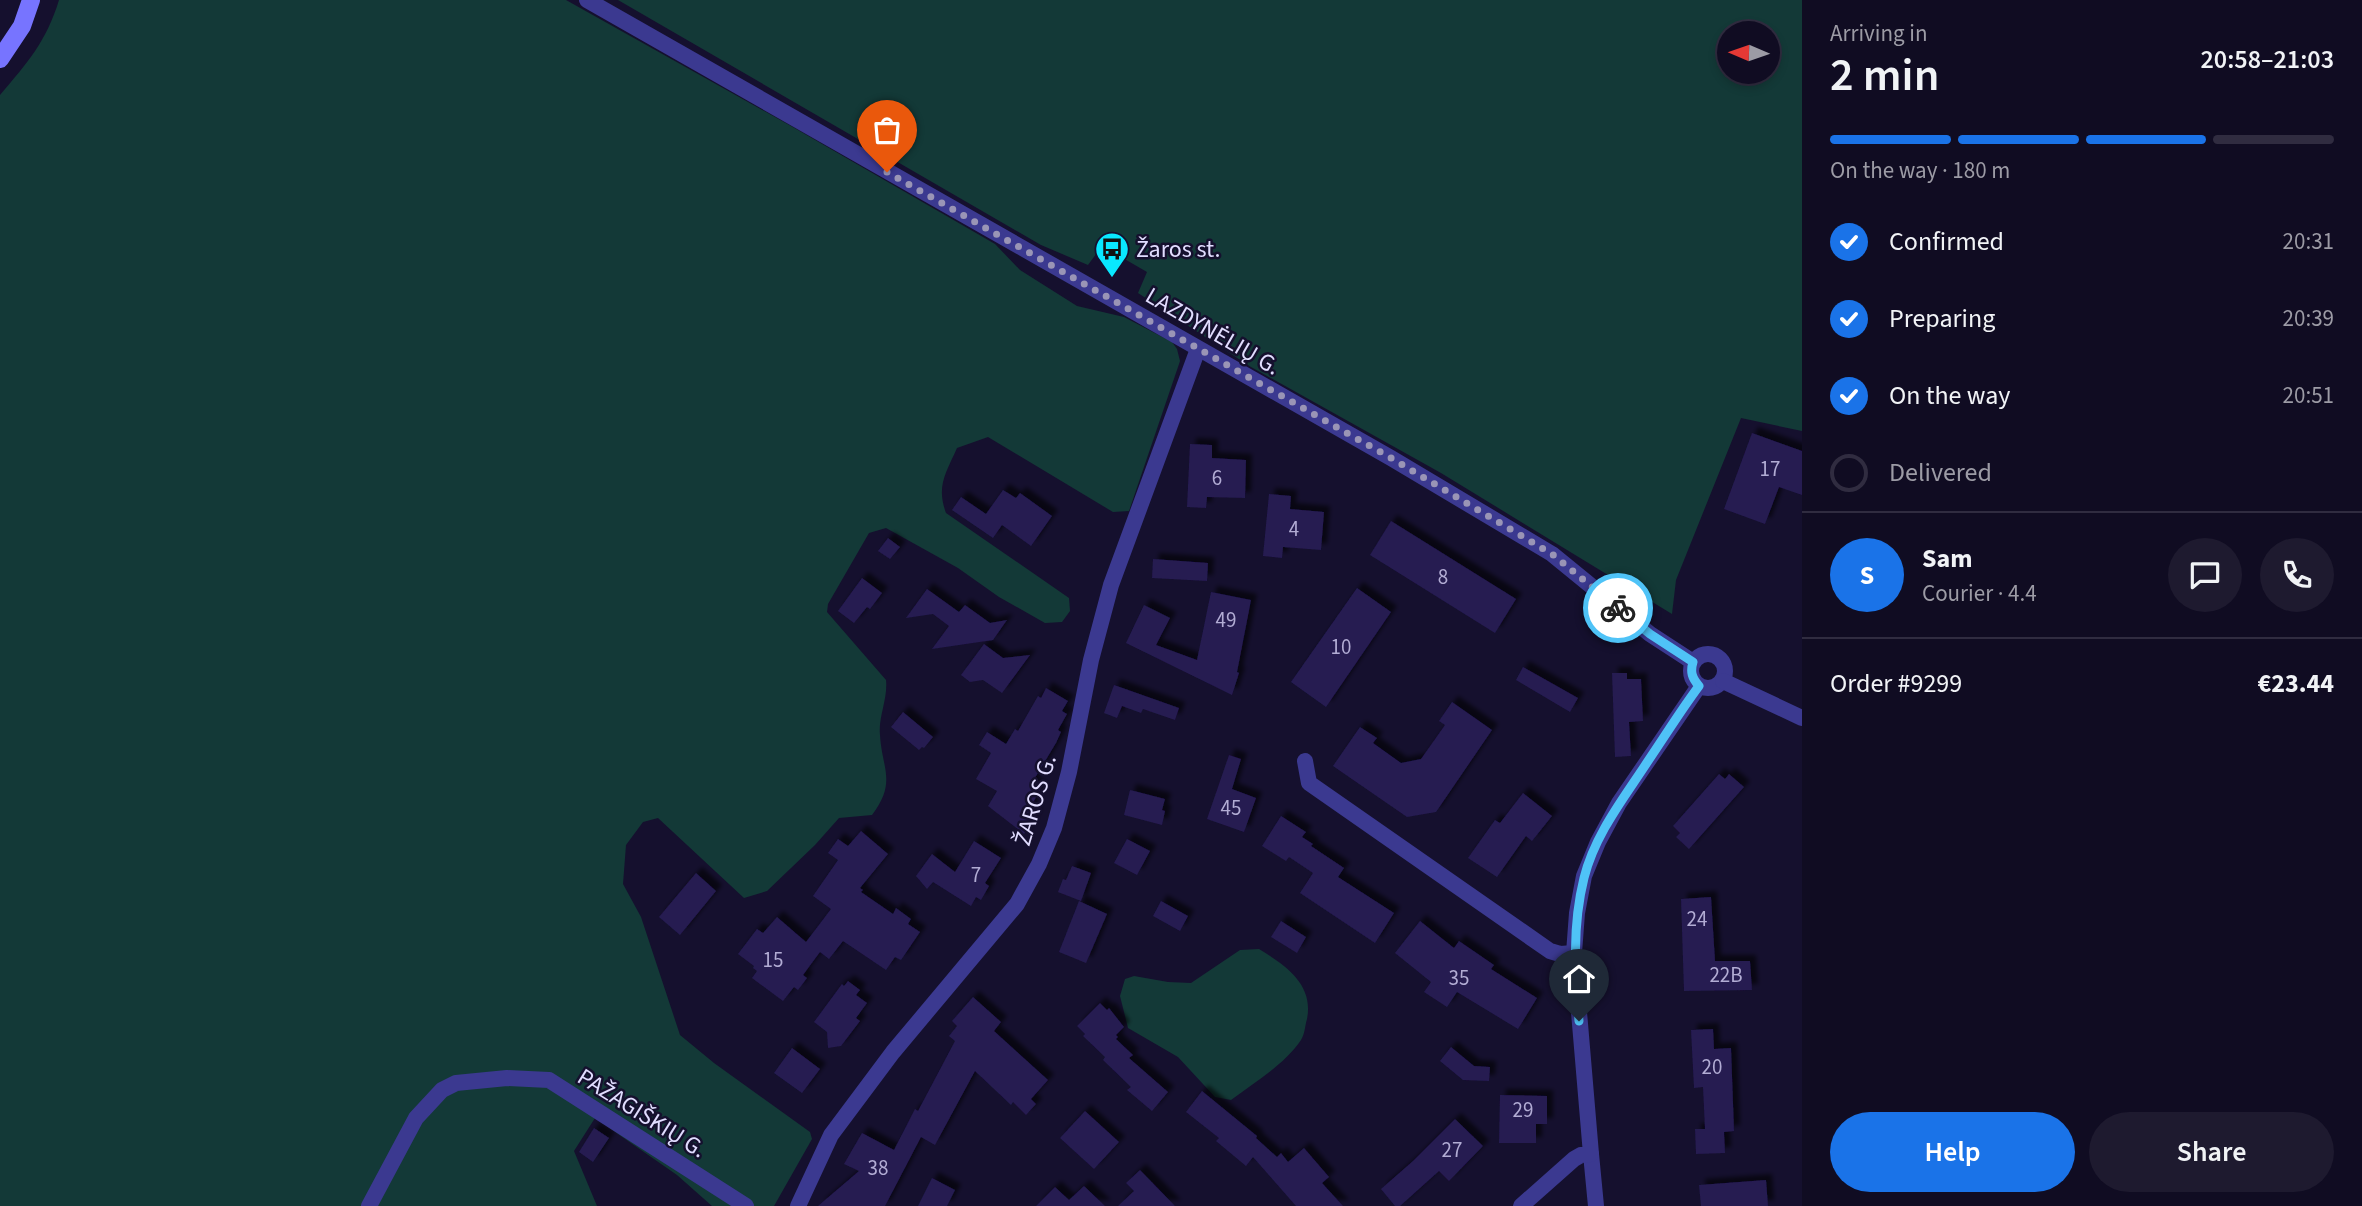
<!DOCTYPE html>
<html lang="en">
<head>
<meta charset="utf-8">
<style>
	:root { --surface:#100c22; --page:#1e1a2f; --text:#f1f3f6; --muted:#9c9ba5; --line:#302c40; --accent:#1a73e8 }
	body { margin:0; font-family:"Source Sans 3",sans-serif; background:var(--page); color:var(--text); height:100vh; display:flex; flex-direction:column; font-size:26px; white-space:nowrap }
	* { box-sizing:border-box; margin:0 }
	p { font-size:23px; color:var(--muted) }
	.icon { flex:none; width:38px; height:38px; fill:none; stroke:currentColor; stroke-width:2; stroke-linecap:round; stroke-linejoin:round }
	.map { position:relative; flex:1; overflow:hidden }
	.drawer { display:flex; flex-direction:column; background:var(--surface); width:560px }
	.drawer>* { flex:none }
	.needle { width:46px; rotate:272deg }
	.controls { position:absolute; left:1717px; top:21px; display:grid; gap:14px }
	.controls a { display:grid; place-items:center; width:63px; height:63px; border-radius:50%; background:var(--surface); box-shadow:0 4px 10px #0003,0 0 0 2px var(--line); font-size:35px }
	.pin { position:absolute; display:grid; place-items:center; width:60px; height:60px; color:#fff; margin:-72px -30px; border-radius:50% 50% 50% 0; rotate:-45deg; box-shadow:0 0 7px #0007 }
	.pin .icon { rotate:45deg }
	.courier { position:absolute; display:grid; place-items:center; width:70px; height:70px; margin:-35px; border:5px solid #4fc3f7; border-radius:50%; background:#fff; color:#222; box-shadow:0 2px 9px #0007 }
	.summary em { font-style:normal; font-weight:600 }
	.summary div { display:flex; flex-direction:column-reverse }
	.summary { display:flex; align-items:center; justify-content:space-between; height:119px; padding:0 28px }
	h1 { font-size:46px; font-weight:600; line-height:52px }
	.bar { display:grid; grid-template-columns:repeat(4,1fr); gap:10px 7px; align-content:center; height:84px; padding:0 28px }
	.bar i { height:9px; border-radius:5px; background:var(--line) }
	.bar .on { background:var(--accent) }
	.bar p { grid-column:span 4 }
	.line { display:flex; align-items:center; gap:18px; padding:0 28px; border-top:2px solid var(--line) }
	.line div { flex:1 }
	.round { display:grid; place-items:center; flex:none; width:74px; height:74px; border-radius:37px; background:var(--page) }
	ol { padding:0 28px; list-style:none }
	li { display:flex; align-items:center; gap:21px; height:77px }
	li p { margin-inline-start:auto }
	li .icon { padding:7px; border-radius:50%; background:var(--accent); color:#fff; stroke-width:4 }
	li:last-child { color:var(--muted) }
	li i { width:38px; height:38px; border:4px solid var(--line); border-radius:50% }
	.cta { display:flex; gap:14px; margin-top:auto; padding:14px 28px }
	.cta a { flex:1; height:80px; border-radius:42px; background:var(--accent); color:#fff; font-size:28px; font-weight:600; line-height:80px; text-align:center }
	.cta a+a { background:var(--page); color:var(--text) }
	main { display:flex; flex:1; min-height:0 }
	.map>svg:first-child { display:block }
	.green { fill:#133937; fill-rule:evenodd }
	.building { fill:#251b51; filter:url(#shadow) }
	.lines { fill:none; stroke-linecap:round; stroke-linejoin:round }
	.street { stroke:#3b3990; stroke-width:16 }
	.secondary { stroke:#7774ff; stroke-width:18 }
	.done { stroke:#9a95b6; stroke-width:7; stroke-dasharray:0 12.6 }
	.route { stroke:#4fc3f7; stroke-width:9 }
	.labels { text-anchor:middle; stroke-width:5; stroke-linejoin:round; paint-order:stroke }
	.number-label { font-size:21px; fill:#b2acd4 }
	.poi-label { font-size:24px; fill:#e1ddff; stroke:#15102e; text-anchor:start }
	.street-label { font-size:24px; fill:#e1ddff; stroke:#15102e }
</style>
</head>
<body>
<main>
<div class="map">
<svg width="1802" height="1206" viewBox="0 0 1802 1206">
	<defs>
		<filter id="shadow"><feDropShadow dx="6" dy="-6" stdDeviation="2" flood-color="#0009"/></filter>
	</defs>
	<rect width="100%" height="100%" fill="#15102e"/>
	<!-- green -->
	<g class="green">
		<path d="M59 0H566L791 126 995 244 1020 270 1077 306 1124 317 1172 342 1177 349 1180 361 1178 367 1129 511 1113 512 988 437 957 448C946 473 936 486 946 513L1069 598 1070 611 1062 622 1045 623 999 597 958 568 886 528 869 533 828 604 827 612 886 680C888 699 878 717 880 735 882 769 897 782 872 815L839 818 815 845 767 891 744 898 658 818 643 822 626 845 623 884 641 917 680 1035 714 1063 810 1132 812 1139 774 1206H712L677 1175 595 1118 574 1151 597 1206H0V95C28 62 46 42 59 0Z"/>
		<path d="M618 0H1802V431L1741 418 1676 580 1672 614 1441 473 1251 367 1138 293 1147 272 1102 246 1088 265 1041 245ZM1729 33H1768V72H1729Z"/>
		<path d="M1259 949C1285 965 1314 984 1307 1019 1305 1025 1305 1034 1301 1040 1284 1065 1255 1082 1231 1100L1215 1097 1178 1057 1128 1028 1120 996 1125 979 1134 976 1168 982 1191 983 1240 950Z"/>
	</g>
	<!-- building -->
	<g class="building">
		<polygon points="1752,433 1802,451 1802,495 1779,487 1765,524 1724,509"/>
		<polygon points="1190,444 1212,445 1212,458 1246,460 1245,498 1207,497 1206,508 1187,507"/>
		<polygon points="1003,490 1016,498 1020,493 1052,516 1031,546 1002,525 993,538 952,510 961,497 986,514"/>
		<polygon points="1269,494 1291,496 1290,509 1324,512 1321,550 1283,547 1282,558 1263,556"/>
		<polygon points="1391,521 1516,599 1495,633 1370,555"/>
		<polygon points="888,538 900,547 890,559 878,551"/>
		<polygon points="1153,559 1208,563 1207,581 1152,578"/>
		<polygon points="862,578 882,593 870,609 867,607 854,623 838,611"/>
		<polygon points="1357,588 1391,612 1326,707 1291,682"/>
		<polygon points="927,589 959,612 965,605 990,623 1007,620 993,640 932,649 949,626 933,614 906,618"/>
		<polygon points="1211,592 1251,600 1237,672 1239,673 1232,695 1126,643 1144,605 1170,618 1156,645 1197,660"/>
		<polygon points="984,644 1003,658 1030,655 1002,693 983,680 970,682 961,675"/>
		<polygon points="1523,667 1578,698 1570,712 1516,680"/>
		<polygon points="1612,673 1627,673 1627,679 1641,679 1643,721 1629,722 1631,756 1615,757"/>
		<polygon points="1114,685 1179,708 1175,720 1143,709 1141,713 1122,706 1117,718 1104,713"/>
		<polygon points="1046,688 1068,701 1062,711 1067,714 1058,730 1061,732 1056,743 1032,783 1041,788 1029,810 1036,814 1024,834 988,806 997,791 976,779 991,753 979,745 987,732 1006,744 1015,729 1018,731 1038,696 1041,698"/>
		<polygon points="1452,702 1492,730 1436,812 1407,817 1333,766 1360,727 1377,738 1373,743 1401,763 1421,759 1445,725 1439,721"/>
		<polygon points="903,712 933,737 924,748 922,747 919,750 891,727"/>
		<polygon points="1229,755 1241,759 1232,789 1256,798 1244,832 1207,819"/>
		<polygon points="1719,774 1725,779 1729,774 1744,787 1689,849 1676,837 1680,833 1673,826"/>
		<polygon points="1130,790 1165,799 1162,810 1165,811 1162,825 1124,815"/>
		<polygon points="1523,793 1552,816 1532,841 1526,836 1497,877 1468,858 1495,820 1500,823"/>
		<polygon points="1281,816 1306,832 1302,837 1313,844 1311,846 1344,868 1338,877 1394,913 1375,943 1300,893 1313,873 1289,857 1286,861 1262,846"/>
		<polygon points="861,831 888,854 860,888 863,890 861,892 893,914 896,908 911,919 908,924 920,932 901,960 895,957 886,970 843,941 829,959 820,952 803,975 807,978 798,990 794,987 783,1001 752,978 757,971 753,968 754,966 738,954 757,929 763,933 777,917 806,942 831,909 813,896 838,860 828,853 838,839 848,846"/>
		<polygon points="1127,839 1150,851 1137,875 1114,863"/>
		<polygon points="974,841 1001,858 985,883 989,886 981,900 976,897 971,906 933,882 927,889 916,876 932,854 955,872"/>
		<polygon points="1072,866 1091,873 1081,901 1058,892 1063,879 1066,880"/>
		<polygon points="696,873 716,891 680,935 659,917"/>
		<polygon points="1711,897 1715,961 1750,961 1752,990 1684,991 1681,899"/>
		<polygon points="1079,901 1107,914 1086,963 1059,952"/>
		<polygon points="1161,901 1188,916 1180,931 1153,916"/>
		<polygon points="1281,921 1306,937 1297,953 1271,937"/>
		<polygon points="1420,921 1454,948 1459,941 1494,965 1491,969 1537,998 1518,1029 1457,992 1447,1007 1424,992 1431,982 1395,953"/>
		<polygon points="848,981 860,990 856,995 867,1003 856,1018 860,1021 841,1046 828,1048 827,1032 814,1022 842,984 844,986"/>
		<polygon points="973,997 1001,1022 994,1031 1048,1080 1031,1099 1036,1104 1026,1115 1013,1102 1011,1105 975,1071 935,1145 921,1137 885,1206 818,1206 859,1171 844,1164 862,1133 894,1150 915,1109 918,1111 955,1041 949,1036 957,1026 952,1021"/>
		<polygon points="1100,1003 1107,1010 1109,1008 1124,1027 1116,1035 1118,1037 1116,1039 1133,1055 1129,1058 1168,1092 1152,1111 1127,1090 1131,1087 1103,1060 1105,1057 1083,1036 1085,1034 1077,1026"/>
		<polygon points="1713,1029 1714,1049 1731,1048 1734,1131 1724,1132 1725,1153 1696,1154 1695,1129 1705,1129 1703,1087 1694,1088 1691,1030"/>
		<polygon points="1451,1047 1474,1066 1490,1067 1489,1081 1463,1080 1440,1061"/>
		<polygon points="792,1048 820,1069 802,1093 774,1073"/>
		<polygon points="1202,1091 1257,1136 1256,1138 1277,1157 1281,1153 1288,1162 1304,1148 1329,1177 1322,1183 1343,1206 1296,1206 1253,1157 1246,1166 1216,1141 1219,1138 1186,1112"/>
		<polygon points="1500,1095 1547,1096 1547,1124 1536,1124 1536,1143 1499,1143"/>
		<polygon points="1085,1111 1119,1142 1094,1169 1060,1138"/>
		<polygon points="1455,1119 1483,1146 1449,1181 1439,1171 1400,1206 1395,1206 1381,1189 1413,1161"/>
		<polygon points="594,1128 609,1138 593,1162 579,1152"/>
		<polygon points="1140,1170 1175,1206 1118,1206 1134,1191 1126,1183"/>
		<polygon points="932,1178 955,1190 947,1206 918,1206"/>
		<polygon points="1766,1180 1768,1206 1701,1206 1699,1185"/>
		<polygon points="1084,1186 1105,1206 1036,1206 1055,1187 1069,1200"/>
	</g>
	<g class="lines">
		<!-- street -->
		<g class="street">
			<polyline points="587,0 1391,458 1552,554 1650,634 1693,662"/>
			<circle cx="1708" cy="671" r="17"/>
			<polyline points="1723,681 1802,718"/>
			<polyline points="1305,761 1309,783 1550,951 1560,954 1574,953"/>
			<polyline points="1591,1154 1596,1206"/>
			<polyline points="369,1206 416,1118 442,1090 456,1083 507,1078 549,1080 746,1206"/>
			<polyline points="798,1206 831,1135 893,1052 1017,904 1039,864 1054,828 1069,772 1091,660 1111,585 1198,349"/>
			<polyline points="1521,1206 1574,1159 1581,1155 1591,1154 1574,953 1577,913 1584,876 1598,842 1619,803 1699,686"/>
		</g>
		<!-- secondary -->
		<polyline class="secondary" points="0,59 22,26 31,0"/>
	</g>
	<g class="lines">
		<!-- done -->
		<polyline class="done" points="887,172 1391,458 1552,554 1618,608"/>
		<!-- route -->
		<path class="route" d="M1579 1021C1575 973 1572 926 1584 878 1595 834 1624 798 1648 761 1665 736 1681 710 1699 686 1692 678 1690 672 1693 662L1650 634 1618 608"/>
	</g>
	<!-- icons -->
	<defs>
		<g id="bus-pin" transform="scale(1.75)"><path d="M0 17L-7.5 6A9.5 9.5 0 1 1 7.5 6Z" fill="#09e8ff" stroke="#15102e"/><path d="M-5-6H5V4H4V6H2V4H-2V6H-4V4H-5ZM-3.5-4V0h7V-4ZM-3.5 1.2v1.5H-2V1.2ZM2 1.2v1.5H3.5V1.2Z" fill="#111"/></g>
	</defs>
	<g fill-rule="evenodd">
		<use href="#bus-pin" x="1112" y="249"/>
	</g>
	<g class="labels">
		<!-- number labels -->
		<g class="number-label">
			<text x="1770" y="476">17</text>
			<text x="1217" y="485">6</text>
			<text x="1294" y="536">4</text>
			<text x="1443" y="584">8</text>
			<text x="1226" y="627">49</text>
			<text x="1341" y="654">10</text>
			<text x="1231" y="815">45</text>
			<text x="976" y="882">7</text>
			<text x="1697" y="926">24</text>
			<text x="773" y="967">15</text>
			<text x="1726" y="982">22B</text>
			<text x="1459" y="985">35</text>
			<text x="1712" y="1074">20</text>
			<text x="1523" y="1117">29</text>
			<text x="1452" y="1157">27</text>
			<text x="878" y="1175">38</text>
		</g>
		<!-- poi labels -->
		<g class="poi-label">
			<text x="1136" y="257">Žaros st.</text>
		</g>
		<!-- street labels -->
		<g class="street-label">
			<text transform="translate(1213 331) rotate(30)" y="8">LAZDYNĖLIŲ G.</text>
			<text transform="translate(1035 800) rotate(-73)" y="8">ŽAROS G.</text>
			<text transform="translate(642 1113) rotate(32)" y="8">PAŽAGIŠKIŲ G.</text>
		</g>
	</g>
</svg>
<div class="controls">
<a><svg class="needle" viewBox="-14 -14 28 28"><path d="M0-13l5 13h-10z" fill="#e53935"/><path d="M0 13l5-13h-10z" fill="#9c9ba5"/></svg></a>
</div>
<div class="pin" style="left:887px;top:172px;background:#ea580c"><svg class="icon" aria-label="bag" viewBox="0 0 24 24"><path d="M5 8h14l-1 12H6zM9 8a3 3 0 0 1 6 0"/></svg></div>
<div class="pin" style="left:1579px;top:1021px;background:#1f2937"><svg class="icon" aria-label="home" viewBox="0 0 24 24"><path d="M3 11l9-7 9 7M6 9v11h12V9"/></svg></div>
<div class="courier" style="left:1618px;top:608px"><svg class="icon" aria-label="bike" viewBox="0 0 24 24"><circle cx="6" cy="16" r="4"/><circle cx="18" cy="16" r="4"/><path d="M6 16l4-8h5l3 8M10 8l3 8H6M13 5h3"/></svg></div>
</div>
<section class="drawer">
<div class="summary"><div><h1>2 min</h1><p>Arriving in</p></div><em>20:58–21:03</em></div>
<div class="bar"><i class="on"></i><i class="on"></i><i class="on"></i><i></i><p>On the way · 180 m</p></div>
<ol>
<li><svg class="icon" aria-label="check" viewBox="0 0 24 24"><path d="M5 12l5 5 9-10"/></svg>Confirmed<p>20:31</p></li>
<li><svg class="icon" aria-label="check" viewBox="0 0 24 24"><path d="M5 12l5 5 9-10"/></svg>Preparing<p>20:39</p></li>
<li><svg class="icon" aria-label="check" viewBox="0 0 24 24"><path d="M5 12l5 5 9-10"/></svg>On the way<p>20:51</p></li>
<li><i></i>Delivered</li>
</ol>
<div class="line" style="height:126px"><b class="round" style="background:var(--accent);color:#fff">S</b><div><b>Sam</b><p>Courier · 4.4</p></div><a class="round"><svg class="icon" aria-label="chat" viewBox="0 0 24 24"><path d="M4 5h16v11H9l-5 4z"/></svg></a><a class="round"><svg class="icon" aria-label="phone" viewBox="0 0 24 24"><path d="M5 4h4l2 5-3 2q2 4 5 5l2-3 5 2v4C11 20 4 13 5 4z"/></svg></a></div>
<div class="line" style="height:91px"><div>Order #9299</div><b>€23.44</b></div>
<div class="cta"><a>Help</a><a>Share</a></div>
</section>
</main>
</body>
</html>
